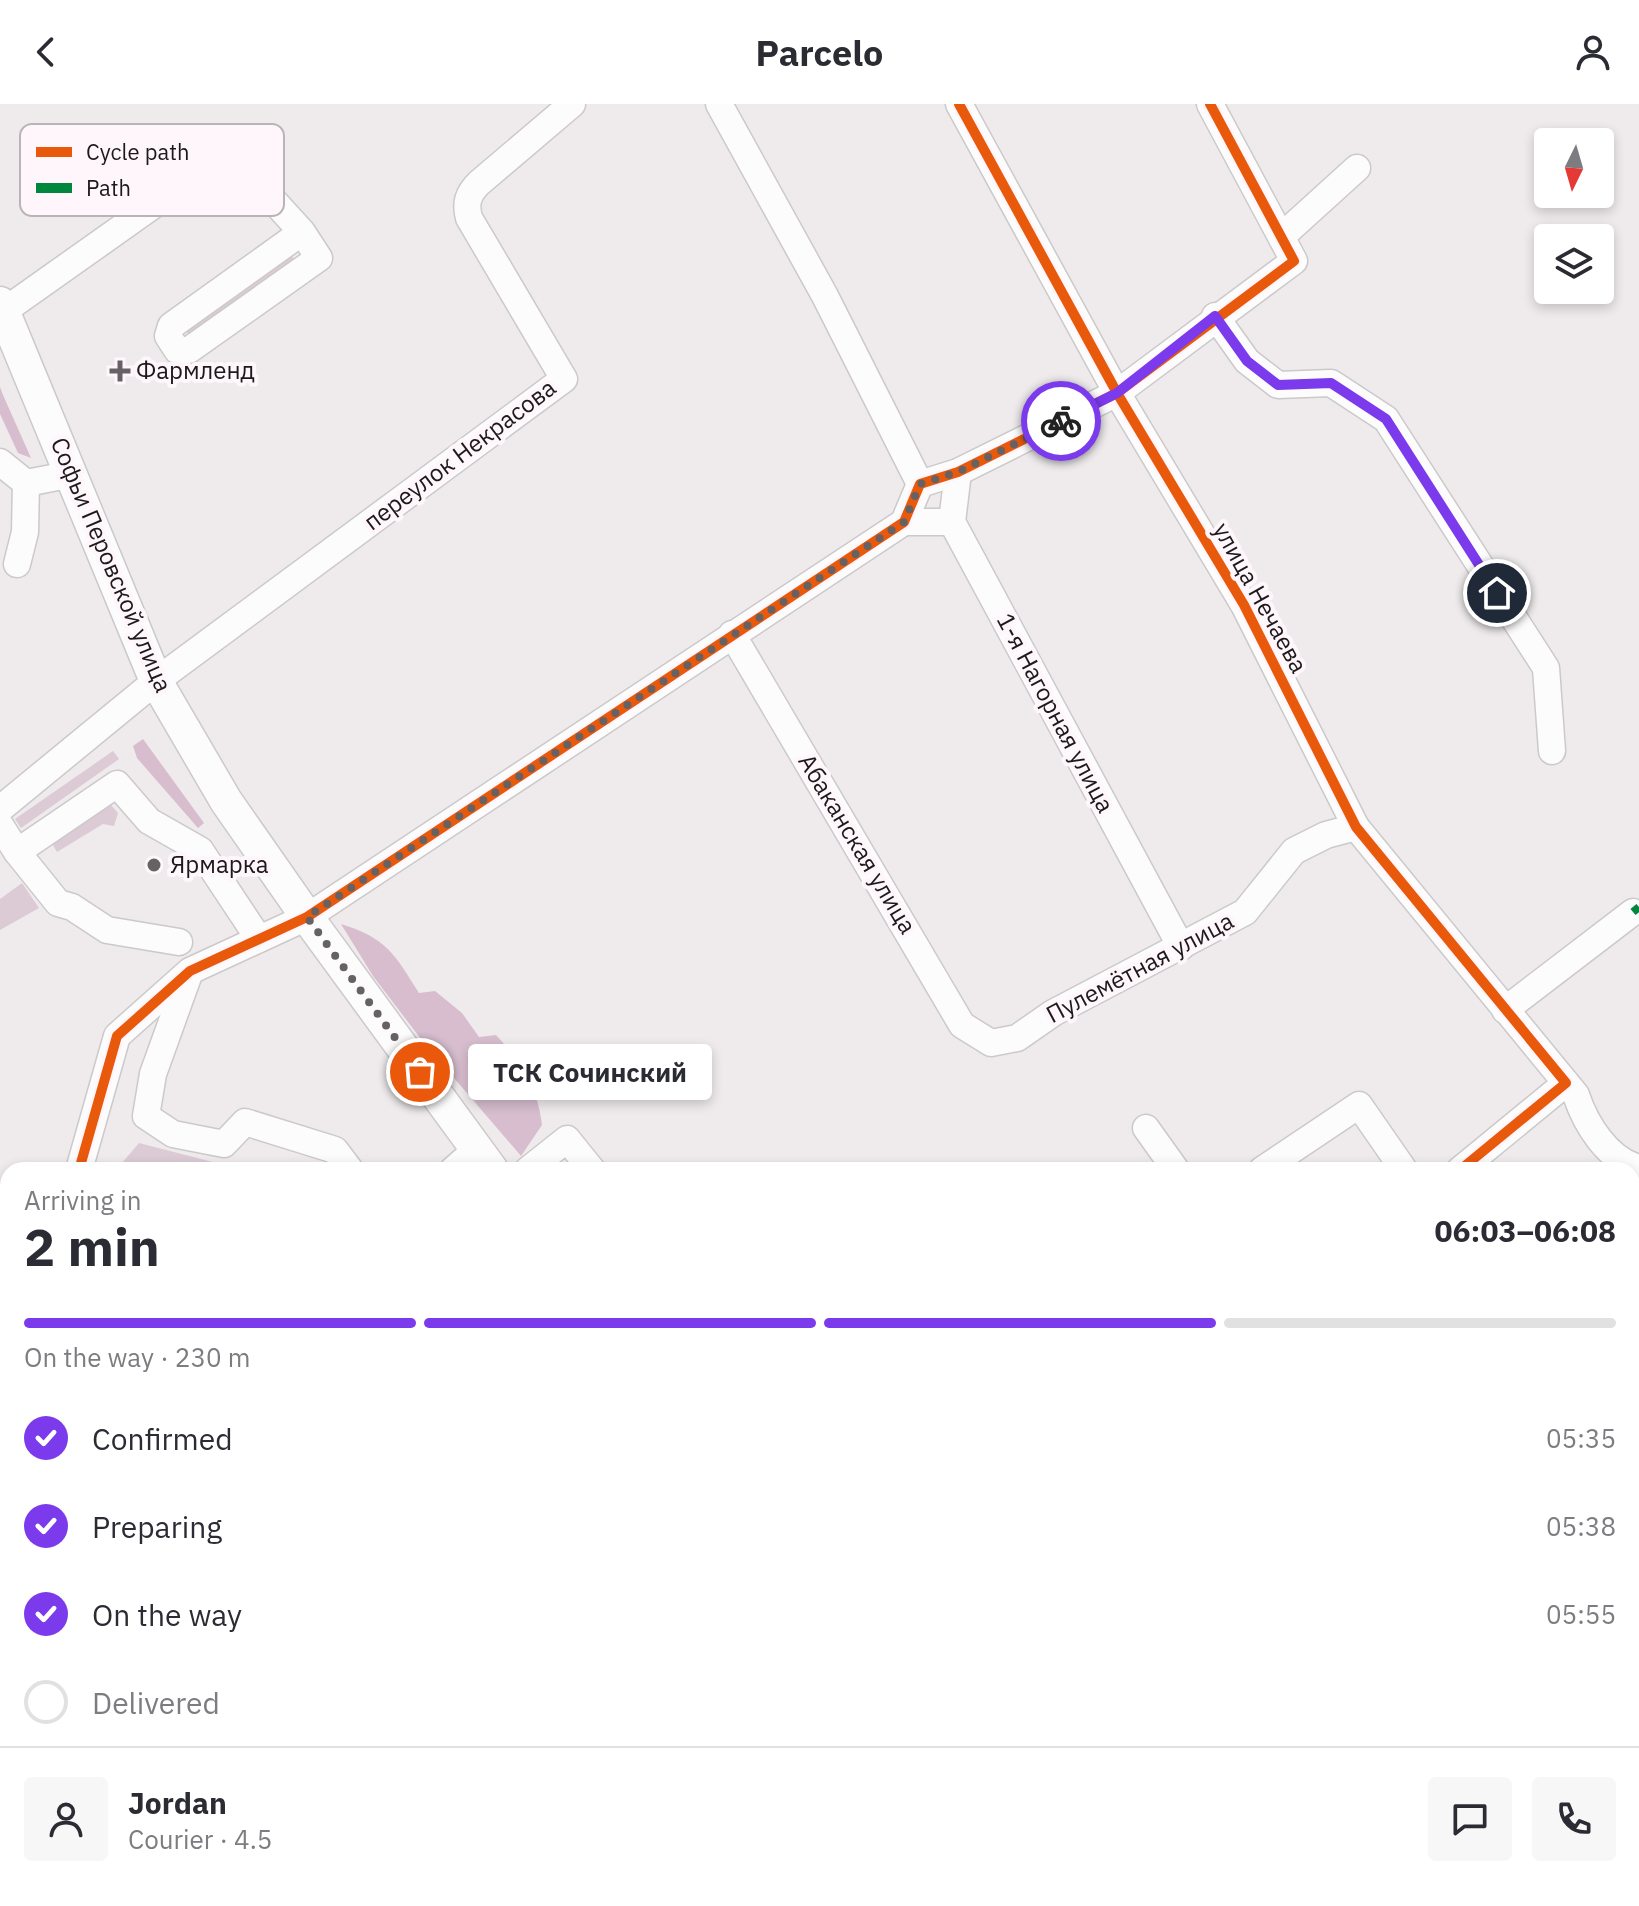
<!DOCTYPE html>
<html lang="en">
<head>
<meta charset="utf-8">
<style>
	:root { --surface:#fff; --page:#f7f7f7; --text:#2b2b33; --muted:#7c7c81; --line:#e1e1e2; --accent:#7c3aed }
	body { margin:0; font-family:"IBM Plex Sans",sans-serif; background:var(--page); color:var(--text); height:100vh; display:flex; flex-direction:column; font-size:30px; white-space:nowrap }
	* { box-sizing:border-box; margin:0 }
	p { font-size:26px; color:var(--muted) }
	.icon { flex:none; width:44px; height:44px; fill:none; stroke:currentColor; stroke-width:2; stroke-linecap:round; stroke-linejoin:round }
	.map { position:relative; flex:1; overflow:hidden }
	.side { position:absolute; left:0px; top:1058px; width:1640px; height:744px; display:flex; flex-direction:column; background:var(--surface); border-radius:24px 24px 0 0; box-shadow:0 4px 12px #0003 }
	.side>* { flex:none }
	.needle { width:52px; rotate:185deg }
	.controls { position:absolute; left:1534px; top:24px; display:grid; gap:16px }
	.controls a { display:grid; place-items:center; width:80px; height:80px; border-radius:8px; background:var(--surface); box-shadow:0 4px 12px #0003; font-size:40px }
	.pin { position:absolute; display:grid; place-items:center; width:68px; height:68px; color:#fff; margin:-34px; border:4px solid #fff; border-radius:50%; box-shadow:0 2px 8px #0007 }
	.courier { position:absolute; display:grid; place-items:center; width:80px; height:80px; margin:-40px; border:6px solid #7c3aed; border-radius:50%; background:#fff; color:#222; box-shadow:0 2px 10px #0007 }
	.bubble { position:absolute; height:56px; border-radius:8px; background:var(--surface); box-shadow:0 4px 12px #0003; font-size:26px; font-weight:800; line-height:56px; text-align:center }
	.headline em { font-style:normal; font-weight:800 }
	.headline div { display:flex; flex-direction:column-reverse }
	.headline { display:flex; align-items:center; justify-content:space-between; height:136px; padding:0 24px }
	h1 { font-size:52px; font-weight:800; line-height:60px }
	.bar { display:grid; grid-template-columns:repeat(4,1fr); gap:12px 8px; align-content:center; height:96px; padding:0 24px }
	.bar i { height:10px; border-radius:6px; background:var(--line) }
	.bar .on { background:var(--accent) }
	.bar p { grid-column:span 4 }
	.line { display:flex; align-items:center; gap:20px; padding:0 24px; border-top:2px solid var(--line) }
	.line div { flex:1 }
	.round { display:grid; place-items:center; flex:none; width:84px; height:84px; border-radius:8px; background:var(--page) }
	ol { padding:0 24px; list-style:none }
	li { display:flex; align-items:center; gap:24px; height:88px }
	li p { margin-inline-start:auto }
	li .icon { padding:8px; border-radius:50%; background:var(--accent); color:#fff; stroke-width:4 }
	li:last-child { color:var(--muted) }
	li i { width:44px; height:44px; border:4px solid var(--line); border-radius:50% }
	header { display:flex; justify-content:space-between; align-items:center; height:104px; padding:0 24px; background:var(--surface); font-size:36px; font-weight:800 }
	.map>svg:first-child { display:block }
	.green { fill:#dccbd5 }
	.forest { fill:#d7bdce }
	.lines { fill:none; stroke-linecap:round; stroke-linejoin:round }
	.minor-casing { stroke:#ccc9cb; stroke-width:29 }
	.major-casing { stroke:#ccc9cb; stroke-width:35 }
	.minor { stroke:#fdfcfc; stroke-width:26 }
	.major { stroke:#fdfcfc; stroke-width:32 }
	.quiet { stroke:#00873e; stroke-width:8; stroke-dasharray:16 8; stroke-linecap:butt }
	.cycleway-casing { stroke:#fef6fb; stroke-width:15 }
	.cycleway { stroke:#e8590c; stroke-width:10 }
	.done { stroke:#666264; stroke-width:8; stroke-dasharray:0 14.4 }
	.route { stroke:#7c3aed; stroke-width:10 }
	.poi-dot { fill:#666264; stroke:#fef6fb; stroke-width:3 }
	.labels { text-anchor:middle; stroke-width:8; stroke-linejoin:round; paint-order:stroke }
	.poi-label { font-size:24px; fill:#1c191b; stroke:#fef6fb; text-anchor:start }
	.street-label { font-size:24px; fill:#1c191b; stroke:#fef6fb }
	.key { fill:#fef6fb; stroke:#bab4b8; stroke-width:2 }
	.key-label { font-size:22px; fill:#1c191b }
</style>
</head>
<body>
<header><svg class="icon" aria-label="back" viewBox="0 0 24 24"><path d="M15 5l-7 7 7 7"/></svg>Parcelo<svg class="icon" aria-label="person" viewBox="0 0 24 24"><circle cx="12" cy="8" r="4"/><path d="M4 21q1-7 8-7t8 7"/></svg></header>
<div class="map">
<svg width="1639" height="1802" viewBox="0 0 1639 1802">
	<rect width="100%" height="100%" fill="#efebed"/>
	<!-- green -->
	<g class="green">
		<polygon points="290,150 296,158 190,233 185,225"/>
		<polygon points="113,647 119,655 21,724 15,715"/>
		<polygon points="110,700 118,709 114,722 103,720 57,748 50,736"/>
		<polygon points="22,779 39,804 0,826 0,795"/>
		<polygon points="139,1039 244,1066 116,1066"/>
	</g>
	<!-- forest -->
	<g class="forest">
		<polygon points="0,283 3,291 31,354 18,349 0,310"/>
		<polygon points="143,635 204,719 198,724 137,654 133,642"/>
		<path d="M341 820C386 834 394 849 419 889L435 887 462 909 479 933 496 931C521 958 538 984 542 1021L521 1052 424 939 373 872Z"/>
	</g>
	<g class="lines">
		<!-- minor casing -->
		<g class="minor-casing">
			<g id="minor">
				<polyline points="719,0 825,192 920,380"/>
				<path d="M959 0 1117 289 1244 501 1356 723 1576 991C1586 1021 1608 1056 1639 1064"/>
				<polyline points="1282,132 1357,64"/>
				<polyline points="4,207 220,54 241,61 302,128 171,222 168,232 177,246 189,246 319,154 302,128"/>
				<polyline points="1215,212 1247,257 1278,281 1331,279 1386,315 1546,564 1552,647"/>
				<polyline points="0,358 26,379 73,370"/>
				<polyline points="904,418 952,418 1181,843"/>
				<polyline points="952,418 958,368"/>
				<polyline points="17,460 25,428 26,379"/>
				<polyline points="732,530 962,921 991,939 1017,934 1053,909 1245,808 1294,747 1326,731 1356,723"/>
				<path d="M0 705 156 577 564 275 469 114C465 99 468 90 479 79L572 0"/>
				<polyline points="0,721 17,748 117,680 149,717 200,746 259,835"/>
				<polyline points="17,748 58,799 72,803 107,826 179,838"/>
				<polyline points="189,870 153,970 146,1012 173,1030 224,1040 245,1018 335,1046 350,1066"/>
				<polyline points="1505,906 1633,808"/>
				<polyline points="1146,1024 1176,1066"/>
				<polyline points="79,1066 117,932 190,867 307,813 904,418 920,380 958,368 1117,289 1294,157 1210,0"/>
				<polyline points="453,1066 477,1045"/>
				<polyline points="528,1066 567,1035 592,1066"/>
				<polyline points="1262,1066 1359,1001 1404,1066"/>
				<polyline points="1460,1066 1566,979"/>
				<polyline points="0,1145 8,1147"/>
				<polyline points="0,1241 8,1228"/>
				<polyline points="0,1269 8,1272"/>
				<polyline points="1632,1290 1639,1284"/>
				<polyline points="0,1436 8,1471 8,1557"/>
				<polyline points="1632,1484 1639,1478"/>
				<polyline points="1632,1617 1639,1613"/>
				<polyline points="395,1794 404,1802"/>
				<polyline points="1470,1794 1475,1802"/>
				<polyline points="0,1800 3,1802"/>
				<polyline points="1113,1802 1131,1794"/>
			</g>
		</g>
		<!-- major casing -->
		<g class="major-casing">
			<g id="major">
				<polyline points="0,199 156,577 226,697 307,813 492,1066"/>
				<polyline points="968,1794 970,1802"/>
			</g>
		</g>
		<!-- minor -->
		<use href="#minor" class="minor"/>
		<!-- major -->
		<use href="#major" class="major"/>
		<!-- quiet -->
		<polyline class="quiet" points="1633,808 1639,803"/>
		<!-- cycleway casing -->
		<g class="cycleway-casing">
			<g id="cycleway">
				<polyline points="959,0 1117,289 1244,501 1356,723 1566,979 1460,1066"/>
				<polyline points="79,1066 117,932 190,867 307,813 904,418 920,380 958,368 1117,289 1294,157 1210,0"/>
			</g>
		</g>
		<!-- cycleway -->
		<use href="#cycleway" class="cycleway"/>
	</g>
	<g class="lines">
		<!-- done -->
		<polyline class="done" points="420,968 307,813 904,418 920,380 958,368 1061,317"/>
		<!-- route -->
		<polyline class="route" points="1061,317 1117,289 1215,212 1247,257 1278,281 1331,279 1386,315 1497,489"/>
	</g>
	<!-- markers -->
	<g class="poi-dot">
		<path d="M116 255h8v8h8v8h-8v8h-8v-8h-8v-8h8z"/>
		<circle cx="154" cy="761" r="8"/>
	</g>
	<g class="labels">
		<!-- poi labels -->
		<g class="poi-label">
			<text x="136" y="275">Фармленд</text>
			<text x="170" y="769">Ярмарка</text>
		</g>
		<!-- street labels -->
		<g class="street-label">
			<text transform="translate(460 351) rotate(-37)" y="8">переулок Некрасова</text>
			<text transform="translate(111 461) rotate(67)" y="8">Софьи Перовской улица</text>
			<text transform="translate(1260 494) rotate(61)" y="8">улица Нечаева</text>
			<text transform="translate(1055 609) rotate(62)" y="8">1-я Нагорная улица</text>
			<text transform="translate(857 740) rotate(59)" y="8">Абаканская улица</text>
			<text transform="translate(1140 864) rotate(-28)" y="8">Пулемётная улица</text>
		</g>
	</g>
	<!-- legend -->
	<rect x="20" y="20" width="264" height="92" rx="12" class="key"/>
	<rect x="36" y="43" width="36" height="10" fill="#e8590c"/>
	<rect x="36" y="79" width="36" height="10" fill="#00873e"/>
	<g class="key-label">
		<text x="86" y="56">Cycle path</text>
		<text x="86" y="92">Path</text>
	</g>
</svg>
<div class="controls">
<a><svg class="needle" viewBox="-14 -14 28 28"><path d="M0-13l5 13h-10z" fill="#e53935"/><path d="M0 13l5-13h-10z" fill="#7c7c81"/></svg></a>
<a><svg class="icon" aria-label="layers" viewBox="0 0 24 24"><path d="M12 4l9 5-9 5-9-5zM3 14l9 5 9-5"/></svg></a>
</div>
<div class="pin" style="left:420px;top:968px;background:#ea580c"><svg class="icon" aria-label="bag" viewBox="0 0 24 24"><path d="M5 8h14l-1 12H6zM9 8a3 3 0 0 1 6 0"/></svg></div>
<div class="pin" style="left:1497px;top:489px;background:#1f2937"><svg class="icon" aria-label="home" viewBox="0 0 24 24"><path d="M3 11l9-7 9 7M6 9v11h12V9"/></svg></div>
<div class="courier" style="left:1061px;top:317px"><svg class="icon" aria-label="bike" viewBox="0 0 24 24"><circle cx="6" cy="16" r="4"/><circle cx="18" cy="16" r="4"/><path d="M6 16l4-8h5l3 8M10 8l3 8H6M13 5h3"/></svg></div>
<div class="bubble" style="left:468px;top:940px;width:244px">ТСК Сочинский</div>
<section class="side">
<div class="headline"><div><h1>2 min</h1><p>Arriving in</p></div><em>06:03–06:08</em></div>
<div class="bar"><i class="on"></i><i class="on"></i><i class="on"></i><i></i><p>On the way · 230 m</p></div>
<ol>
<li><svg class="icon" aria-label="check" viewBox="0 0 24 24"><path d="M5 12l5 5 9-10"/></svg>Confirmed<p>05:35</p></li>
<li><svg class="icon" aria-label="check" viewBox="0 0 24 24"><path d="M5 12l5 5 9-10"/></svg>Preparing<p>05:38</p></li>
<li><svg class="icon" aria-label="check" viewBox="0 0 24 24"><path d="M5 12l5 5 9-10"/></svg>On the way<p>05:55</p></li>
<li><i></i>Delivered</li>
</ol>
<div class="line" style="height:144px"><a class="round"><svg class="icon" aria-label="person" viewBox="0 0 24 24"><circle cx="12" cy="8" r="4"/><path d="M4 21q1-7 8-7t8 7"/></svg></a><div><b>Jordan</b><p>Courier · 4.5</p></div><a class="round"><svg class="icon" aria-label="chat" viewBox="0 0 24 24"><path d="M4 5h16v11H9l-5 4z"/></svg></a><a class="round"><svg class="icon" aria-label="phone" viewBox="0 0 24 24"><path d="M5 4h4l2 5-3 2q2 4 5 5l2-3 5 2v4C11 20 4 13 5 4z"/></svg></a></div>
</section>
</div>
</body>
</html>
